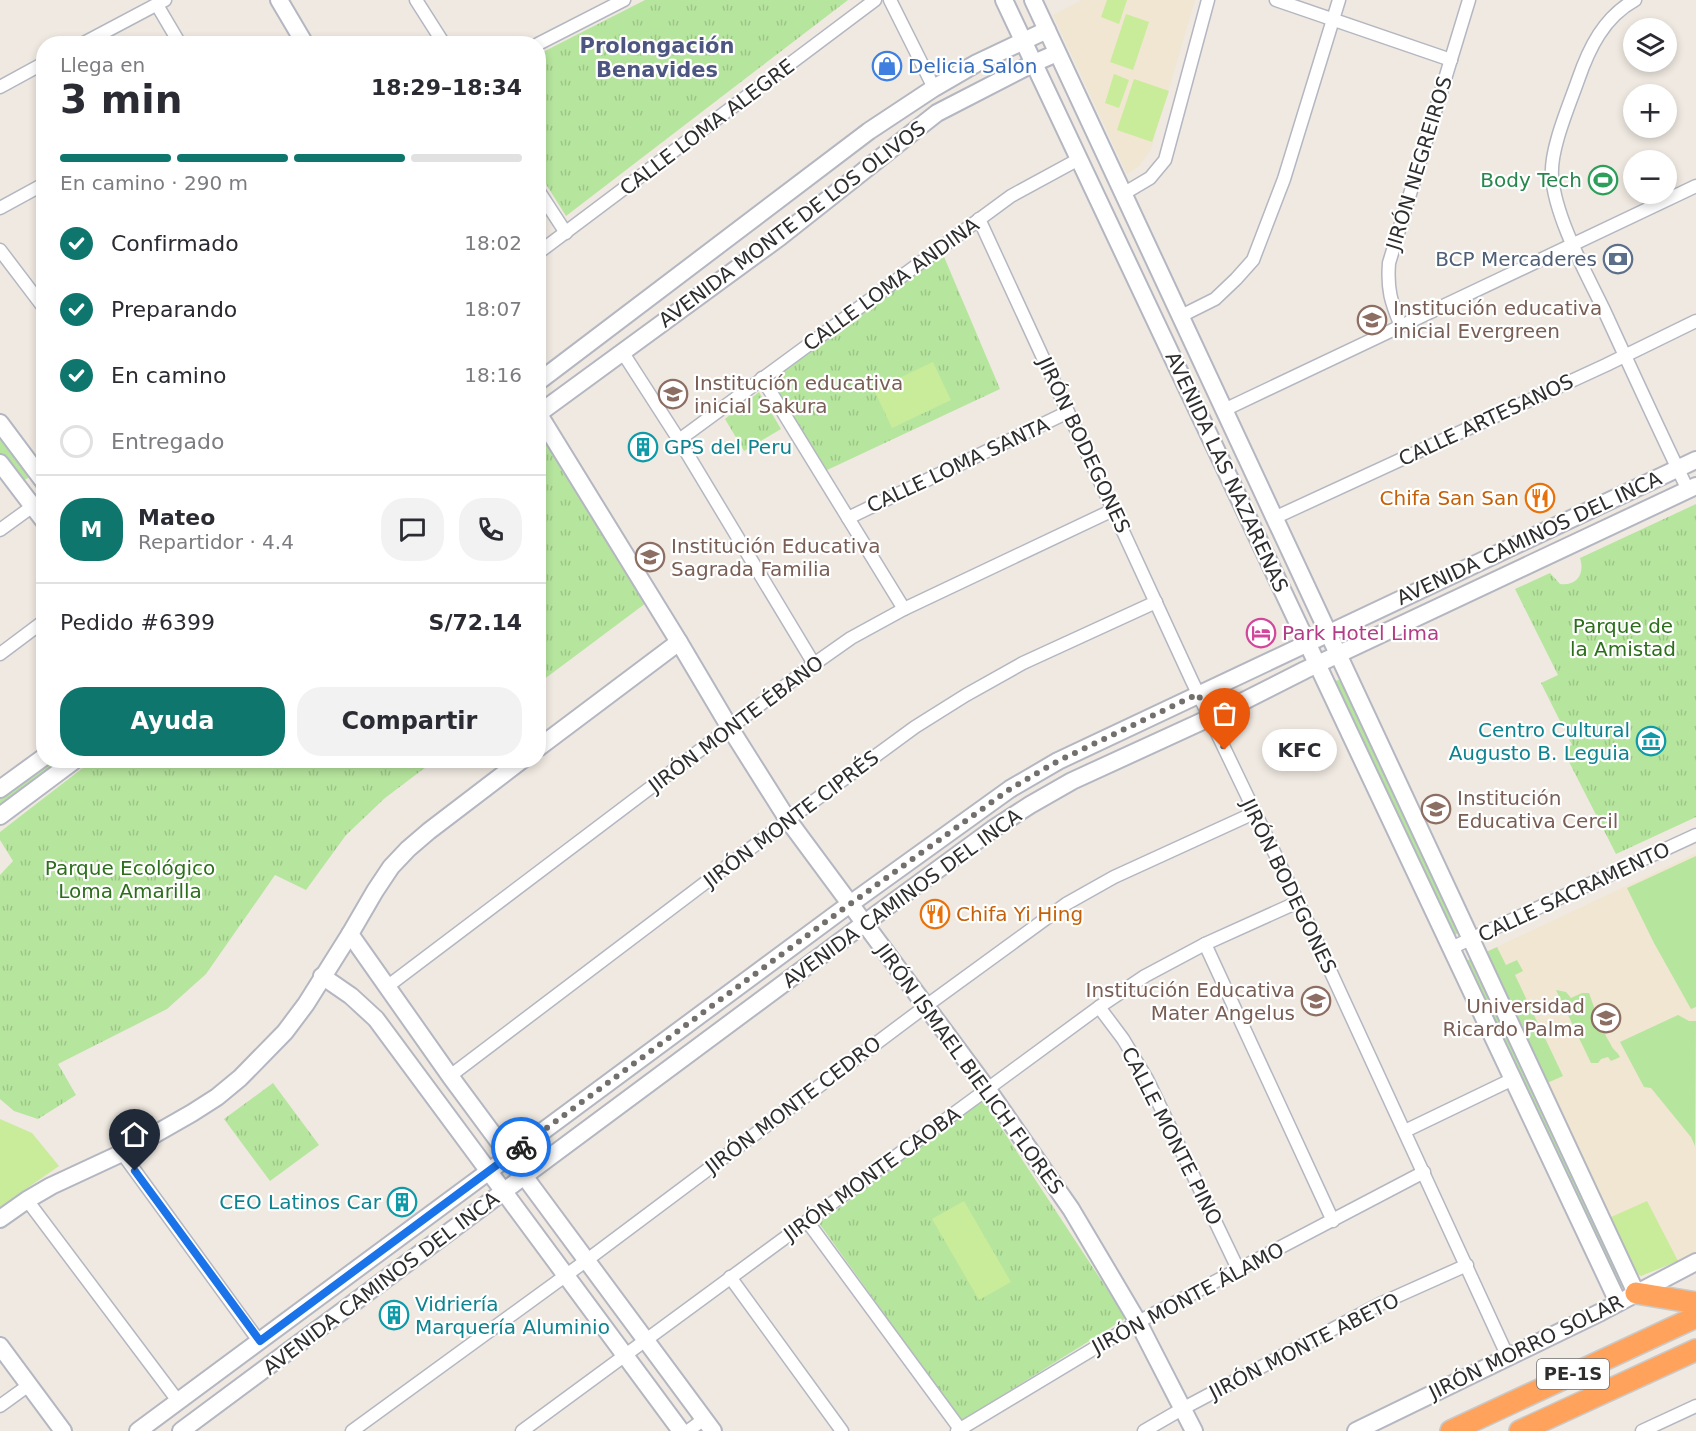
<!DOCTYPE html>
<html lang="es">
<head>
<meta charset="utf-8">
<style>
	:root { --surface:#fff; --page:#f2f2f3; --text:#2b2b33; --muted:#7c7c81; --line:#e1e1e2; --accent:#0f766e }
	body { margin:0; font-family:"DejaVu Sans",sans-serif; background:var(--page); color:var(--text); height:100vh; display:flex; flex-direction:column; font-size:22px; white-space:nowrap }
	* { box-sizing:border-box; margin:0 }
	p { font-size:20px; color:var(--muted) }
	.icon { flex:none; width:33px; height:33px; fill:none; stroke:currentColor; stroke-width:2; stroke-linecap:round; stroke-linejoin:round }
	.map { position:relative; flex:1; overflow:hidden }
	.details { position:absolute; left:36px; top:36px; width:510px; height:732px; display:flex; flex-direction:column; background:var(--surface); border-radius:24px; box-shadow:0 3px 9px #0003 }
	.details>* { flex:none }
	.tools { position:absolute; left:1623px; top:18px; display:grid; gap:12px }
	.tools a { display:grid; place-items:center; width:54px; height:54px; border-radius:50%; background:var(--surface); box-shadow:0 3px 9px #0003; font-size:30px }
	.pin { position:absolute; display:grid; place-items:center; width:51px; height:51px; color:#fff; margin:-62px -26px; border-radius:50% 50% 50% 0; rotate:-45deg; box-shadow:0 0 6px #0007 }
	.pin .icon { rotate:45deg }
	.courier { position:absolute; display:grid; place-items:center; width:60px; height:60px; margin:-30px; border:4px solid #1a73e8; border-radius:50%; background:#fff; color:#222; box-shadow:0 2px 8px #0007 }
	.bubble { position:absolute; height:42px; border-radius:21px; background:var(--surface); box-shadow:0 3px 9px #0003; font-size:20px; font-weight:800; line-height:42px; text-align:center }
	.head em { font-style:normal; font-weight:800 }
	.head div { display:flex; flex-direction:column-reverse }
	.head { display:flex; align-items:center; justify-content:space-between; height:102px; padding:0 24px }
	h1 { font-size:39px; font-weight:800; line-height:45px }
	.bar { display:grid; grid-template-columns:repeat(4,1fr); gap:9px 6px; align-content:center; height:72px; padding:0 24px }
	.bar i { height:8px; border-radius:4px; background:var(--line) }
	.bar .current { background:var(--accent) }
	.bar p { grid-column:span 4 }
	.line { display:flex; align-items:center; gap:15px; padding:0 24px; border-top:2px solid var(--line) }
	.line div { flex:1 }
	.round { display:grid; place-items:center; flex:none; width:63px; height:63px; border-radius:24px; background:var(--page) }
	ol { padding:0 24px; list-style:none }
	li { display:flex; align-items:center; gap:18px; height:66px }
	li p { margin-inline-start:auto }
	li .icon { padding:6px; border-radius:50%; background:var(--accent); color:#fff; stroke-width:4 }
	li:last-child { color:var(--muted) }
	li i { width:33px; height:33px; border:3px solid var(--line); border-radius:50% }
	.primary-button { display:flex; gap:12px; margin-top:auto; padding:12px 24px }
	.primary-button a { flex:1; height:69px; border-radius:24px; background:var(--accent); color:#fff; font-size:24px; font-weight:800; line-height:69px; text-align:center }
	.primary-button a+a { background:var(--page); color:var(--text) }
	.map>svg:first-child { display:block }
	.education { fill:#f0e6d1 }
	.grass { fill:#b6e59e }
	.park { fill:url(#park-tufts) }
	.pitch { fill:#c9ec9a }
	.lines { fill:none; stroke-linecap:round; stroke-linejoin:round }
	.street-casing { stroke:#b4b7c1; stroke-width:15 }
	.secondary-casing { stroke:#b4b7c1; stroke-width:20 }
	.highway-casing { stroke:#c9c9c9; stroke-width:24 }
	.street { stroke:#fff; stroke-width:12 }
	.secondary { stroke:#fff; stroke-width:16 }
	.highway { stroke:#ffa35c; stroke-width:21 }
	.done { stroke:#726f6d; stroke-width:6; stroke-dasharray:0 10.8 }
	.route { stroke:#1a73e8; stroke-width:8 }
	.labels { text-anchor:middle; stroke-width:4.5; stroke-linejoin:round; paint-order:stroke }
	.shield { fill:#fff; stroke:#6d6d6d; stroke-width:1.5 }
	.shield-label { font-size:18px; font-weight:bold; fill:#2e2e2e }
	.shop-label { font-size:20px; fill:#366cbe; stroke:#fff; text-anchor:start }
	.street-label { font-size:20px; fill:#2e2e2e; stroke:#fff }
	.leisure-label { font-size:20px; fill:#27864d; stroke:#fff; text-anchor:end }
	.service-label { font-size:20px; fill:#4e5e75; stroke:#fff; text-anchor:end }
	.education-label { font-size:20px; fill:#785e54; stroke:#fff; text-anchor:start }
	.culture-label { font-size:20px; fill:#0d838f; stroke:#fff; text-anchor:start }
	.food-label { font-size:20px; fill:#c56008; stroke:#fff; text-anchor:end }
	.park-label { font-size:20px; fill:#2c6e1b; stroke:#fff }
	.hotel-label { font-size:20px; fill:#b23c85; stroke:#fff; text-anchor:start }
	.neighbourhood-label { font-size:21px; font-weight:bold; fill:#4d5680; stroke:#fff }
</style>
</head>
<body>
<div class="map">
<svg width="1696" height="1431" viewBox="0 0 1696 1431">
	<defs>
		<pattern id="park-tufts" width="24" height="20" patternUnits="userSpaceOnUse" patternTransform="scale(1.5)"><rect width="24" height="20" fill="#b6e59e"/><path d="M3 7l-1-3M5 7V3M7 7l1-3M15 17l-1-3M17 17v-4M19 17l1-3" fill="none" stroke="#9dc588"/></pattern>
	</defs>
	<rect width="100%" height="100%" fill="#efe9e1"/>
	<!-- education -->
	<g class="education">
		<polygon points="1082,0 1195,0 1151,149 1139,166 1127,174 1053,15"/>
		<polygon points="1696,853 1696,1252 1678,1261 1641,1276 1634,1272 1484,953"/>
	</g>
	<!-- grass -->
	<g class="grass">
		<polygon points="0,431 33,475 21,482 0,453"/>
		<polygon points="1340,680 1459,933 1451,936 1332,681"/>
		<polygon points="51,761 63,761 0,808 0,798"/>
		<polygon points="1696,856 1696,1007 1691,1009 1654,943 1627,888"/>
		<polygon points="1497,947 1506,965 1517,960 1523,971 1515,975 1563,1076 1547,1083 1484,953"/>
		<polygon points="1473,958 1626,1286 1619,1289 1466,961"/>
		<path d="M1556 990 1566 992 1571 998 1582 993H1589C1595 1010 1601 1029 1611 1045 1613 1050 1617 1051 1620 1057L1611 1061 1608 1057 1601 1059 1598 1063H1591Z"/>
		<polygon points="1678,1015 1689,1021 1696,1021 1695,1146 1691,1137 1651,1088 1644,1087 1620,1042"/>
	</g>
	<!-- park -->
	<g class="park">
		<polygon points="645,0 848,0 566,216 539,173 539,54"/>
		<polygon points="942,252 1000,389 825,471 769,379"/>
		<polygon points="759,392 781,429 744,451 725,419"/>
		<polygon points="538,423 650,600 539,683"/>
		<path d="M1696 504V817L1616 854 1563 750 1572 745 1541 683 1558 675 1515 589 1550 573 1560 584C1577 586 1585 574 1580 558Z"/>
		<polygon points="93,760 434,761 385,798 346,835 306,890 275,875 206,974 167,1009 58,1064 76,1095 38,1119 14,1111 0,1099 0,875 13,861 0,840 0,832"/>
		<polygon points="273,1083 319,1145 270,1181 224,1119"/>
		<polygon points="983,1100 1126,1318 961,1421 819,1223"/>
	</g>
	<!-- pitch -->
	<g class="pitch">
		<polygon points="1107,0 1127,0 1119,24 1101,17"/>
		<polygon points="1126,14 1149,22 1133,70 1110,62"/>
		<polygon points="1114,74 1129,80 1119,108 1105,103"/>
		<polygon points="1134,79 1169,91 1152,142 1117,130"/>
		<polygon points="933,362 951,400 892,428 874,390"/>
		<polygon points="0,1119 32,1133 59,1166 0,1207"/>
		<polygon points="964,1201 1011,1282 979,1300 932,1219"/>
		<polygon points="1647,1201 1678,1261 1641,1276 1634,1272 1609,1218"/>
	</g>
	<g class="lines">
		<!-- street casing -->
		<g class="street-casing">
			<g id="street">
				<polyline points="416,0 444,44"/>
				<polyline points="890,0 934,88"/>
				<polyline points="1276,0 1451,60"/>
				<path d="M1635 0C1604 17 1589 48 1578 80 1569 106 1550 149 1552 176 1555 217 1585 271 1603 308 1631 369 1659 430 1688 490"/>
				<polyline points="157,5 180,44"/>
				<polyline points="82,44 165,0"/>
				<polyline points="538,44 624,0"/>
				<polyline points="0,87 44,63"/>
				<polyline points="538,190 566,233"/>
				<polyline points="1123,194 1150,178 1165,160 1208,0"/>
				<polyline points="0,208 44,184"/>
				<polyline points="979,219 1192,681 1311,929 1508,1357"/>
				<polyline points="0,250 44,308"/>
				<polyline points="538,253 875,0"/>
				<polyline points="1181,316 1215,299 1236,279 1253,260 1284,179 1339,0"/>
				<path d="M1401 326C1391 302 1387 290 1389 263L1469 0"/>
				<polyline points="623,353 679,440 814,664"/>
				<polyline points="762,378 904,609"/>
				<polyline points="1224,410 1696,186"/>
				<polyline points="679,440 1011,196 1079,159"/>
				<polyline points="848,518 1068,412"/>
				<polyline points="1274,518 1606,365 1696,321"/>
				<polyline points="0,530 44,498"/>
				<polyline points="0,654 44,621"/>
				<polyline points="1205,944 1333,1221"/>
				<polyline points="1451,948 1696,835"/>
				<polyline points="388,986 814,664 851,638 904,609 1113,510"/>
				<polyline points="1099,1007 1123,1039 1147,1079 1238,1269"/>
				<polyline points="450,1076 788,820 915,727 966,695 1023,663 1156,602"/>
				<polyline points="1405,1131 1513,1079"/>
				<polyline points="122,1153 259,1341"/>
				<polyline points="27,1200 178,1401"/>
				<polyline points="807,1221 960,1429"/>
				<polyline points="730,1277 842,1431"/>
				<polyline points="0,1406 29,1385"/>
				<polyline points="352,1431 587,1260 926,1006 1066,904 1114,877 1254,813"/>
				<polyline points="522,1431 1099,1007 1145,976 1205,944 1298,902"/>
				<polyline points="688,1431 704,1419"/>
				<polyline points="957,1431 1138,1322 1424,1172"/>
				<polyline points="1144,1431 1182,1409 1382,1303 1467,1265"/>
				<polyline points="1642,1431 1696,1406"/>
			</g>
		</g>
		<!-- secondary casing -->
		<g class="secondary-casing">
			<g id="secondary">
				<polyline points="279,0 305,44"/>
				<polyline points="1004,0 1618,1302"/>
				<polyline points="1033,0 1636,1293"/>
				<polyline points="538,382 869,131 934,88 977,63 1047,30"/>
				<polyline points="538,413 679,642 730,728 788,820 988,1090 1071,1209 1138,1322 1194,1431"/>
				<polyline points="538,414 780,237 937,113 1034,63 1057,53"/>
				<polyline points="0,423 44,482"/>
				<polyline points="0,463 44,521"/>
				<polyline points="538,748 679,642"/>
				<polyline points="0,789 44,757"/>
				<polyline points="0,816 75,760"/>
				<polyline points="350,934 450,1076 713,1431"/>
				<polyline points="322,976 351,996 376,1019 681,1431"/>
				<polyline points="0,1219 27,1200 51,1186 122,1153 192,1113 217,1097 240,1078 285,1032 306,1004 350,934 375,891 391,867 408,849 429,831 522,760"/>
				<polyline points="0,1346 63,1431"/>
				<polyline points="138,1431 839,912 1010,789 1058,761 1696,460"/>
				<polyline points="181,1431 873,917 993,829 1030,805 1072,781 1218,714 1305,670 1696,486"/>
				<polyline points="1356,1431 1601,1312 1696,1262"/>
			</g>
		</g>
		<!-- highway casing -->
		<g class="highway-casing">
			<g id="highway">
				<polyline points="1636,1293 1696,1303"/>
				<polyline points="1451,1431 1696,1317"/>
				<polyline points="1520,1431 1696,1350"/>
			</g>
		</g>
		<!-- street -->
		<use href="#street" class="street"/>
		<!-- secondary -->
		<use href="#secondary" class="secondary"/>
		<!-- highway -->
		<use href="#highway" class="highway"/>
	</g>
	<g class="lines">
		<!-- done -->
		<polyline class="done" points="521,1147 839,912 1010,789 1058,761 1198,694 1225,750"/>
		<!-- route -->
		<polyline class="route" points="135,1171 260,1341 521,1147"/>
	</g>
	<!-- icons -->
	<defs>
		<g id="shop-ring" transform="scale(1.5)"><circle r="9.5" fill="#fff" stroke="#3f7fe0" stroke-width="1.5"/><path d="M-5-2.5h2.3a2.7 3.5 0 0 1 5.4 0H5L5.5 6h-11ZM-1.5-2.5h3a1.5 2.3 0 0 0-3 0Z" fill="#3f7fe0"/></g>
		<g id="stadium-ring" transform="scale(1.5)"><circle r="9.5" fill="#fff" stroke="#2e9e5b" stroke-width="1.5"/><path d="M0-5a6.5 5 0 1 0 0 10a6.5 5 0 1 0 0-10ZM-3.5-1.8h7v3.6h-7Z" fill="#2e9e5b"/></g>
		<g id="bank-ring" transform="scale(1.5)"><circle r="9.5" fill="#fff" stroke="#5c6f8a" stroke-width="1.5"/><path d="M-6-4H6V4H-6ZM0-2.3a2.3 2.3 0 1 0 0 4.6a2.3 2.3 0 1 0 0-4.6Z" fill="#5c6f8a"/></g>
		<g id="school-ring" transform="scale(1.5)"><circle r="9.5" fill="#fff" stroke="#8d6e63" stroke-width="1.5"/><path d="M0-5L7-2L0 1L-7-2ZM-4 1L0 2.5L4 1V4Q0 6-4 4Z" fill="#8d6e63"/></g>
		<g id="building-ring" transform="scale(1.5)"><circle r="9.5" fill="#fff" stroke="#0f9aa8" stroke-width="1.5"/><path d="M-4-6H4V6H1V3H-1V6H-4ZM-2.5-4.3h1.7v1.8h-1.7ZM.8-4.3h1.7v1.8H.8ZM-2.5-1h1.7V.8h-1.7ZM.8-1h1.7V.8H.8Z" fill="#0f9aa8"/></g>
		<g id="restaurant-ring" transform="scale(1.5)"><circle r="9.5" fill="#fff" stroke="#e8710a" stroke-width="1.5"/><path d="M-5-6h1v4h1v-4h1v4h1v-4h1v5L-1.5 .5V6h-2V.5L-5-1ZM5-6V6H3V1.5H1.5Q1.5-4 5-6Z" fill="#e8710a"/></g>
		<g id="hotel-ring" transform="scale(1.5)"><circle r="9.5" fill="#fff" stroke="#d1479c" stroke-width="1.5"/><path d="M-6-4.5h1.5V1H6V5H4.5V3h-9V5H-6ZM-4 0a1.8 1.8 0 1 1 3.6 0ZM.5 0V-2.5h3Q6-2.5 6 0Z" fill="#d1479c"/></g>
		<g id="museum-ring" transform="scale(1.5)"><circle r="9.5" fill="#fff" stroke="#0f9aa8" stroke-width="1.5"/><path d="M0-6L6-3V-2H-6V-3ZM-5-1h2V3h-2ZM-1-1h2V3h-2ZM3-1h2V3H3ZM-6 4H6V6H-6Z" fill="#0f9aa8"/></g>
		<g id="university-ring" transform="scale(1.5)"><circle r="9.5" fill="#fff" stroke="#8d6e63" stroke-width="1.5"/><path d="M0-5L7-2L0 1L-7-2ZM-4 1L0 2.5L4 1V4Q0 6-4 4Z" fill="#8d6e63"/></g>
	</defs>
	<g fill-rule="evenodd">
		<use href="#shop-ring" x="887" y="66"/>
		<use href="#stadium-ring" x="1603" y="180"/>
		<use href="#bank-ring" x="1618" y="259"/>
		<use href="#school-ring" x="1372" y="320"/>
		<use href="#school-ring" x="673" y="394"/>
		<use href="#building-ring" x="643" y="447"/>
		<use href="#restaurant-ring" x="1540" y="498"/>
		<use href="#school-ring" x="650" y="557"/>
		<use href="#hotel-ring" x="1261" y="633"/>
		<use href="#museum-ring" x="1651" y="741"/>
		<use href="#school-ring" x="1436" y="809"/>
		<use href="#restaurant-ring" x="935" y="914"/>
		<use href="#school-ring" x="1316" y="1001"/>
		<use href="#university-ring" x="1606" y="1018"/>
		<use href="#building-ring" x="402" y="1202"/>
		<use href="#building-ring" x="394" y="1315"/>
	</g>
	<g class="labels">
		<!-- shield labels -->
		<rect class="shield" x="1537" y="1359" width="72" height="30" rx="4.5"/>
		<g class="shield-label">
			<text x="1573" y="1380">PE-1S</text>
		</g>
		<!-- shop labels -->
		<g class="shop-label">
			<text x="908" y="73">Delicia Salon</text>
		</g>
		<!-- street labels -->
		<g class="street-label">
			<text transform="translate(707 127) rotate(-37)" y="7">CALLE LOMA ALEGRE</text>
			<text transform="translate(1419 163) rotate(-73)" y="7">JIRÓN NEGREIROS</text>
			<text transform="translate(792 224) rotate(-37)" y="7">AVENIDA MONTE DE LOS OLIVOS</text>
			<text transform="translate(891 284) rotate(-36)" y="7">CALLE LOMA ANDINA</text>
			<text transform="translate(1486 420) rotate(-25)" y="7">CALLE ARTESANOS</text>
			<text transform="translate(1084 445) rotate(65)" y="7">JIRÓN BODEGONES</text>
			<text transform="translate(958 465) rotate(-25)" y="7">CALLE LOMA SANTA</text>
			<text transform="translate(1227 472) rotate(65)" y="7">AVENIDA LAS NAZARENAS</text>
			<text transform="translate(1529 538) rotate(-25)" y="7">AVENIDA CAMINOS DEL INCA</text>
			<text transform="translate(736 724) rotate(-37)" y="7">JIRÓN MONTE ÉBANO</text>
			<text transform="translate(791 819) rotate(-37)" y="7">JIRÓN MONTE CIPRÉS</text>
			<text transform="translate(1289 886) rotate(64)" y="7">JIRÓN BODEGONES</text>
			<text transform="translate(1574 892) rotate(-25)" y="7">CALLE SACRAMENTO</text>
			<text transform="translate(902 898) rotate(-36)" y="7">AVENIDA CAMINOS DEL INCA</text>
			<text transform="translate(970 1069) rotate(54)" y="7">JIRÓN ISMAEL BIELICH FLORES</text>
			<text transform="translate(793 1105) rotate(-37)" y="7">JIRÓN MONTE CEDRO</text>
			<text transform="translate(1172 1136) rotate(63)" y="7">CALLE MONTE PINO</text>
			<text transform="translate(872 1174) rotate(-36)" y="7">JIRÓN MONTE CAOBA</text>
			<text transform="translate(381 1283) rotate(-37)" y="7">AVENIDA CAMINOS DEL INCA</text>
			<text transform="translate(1188 1298) rotate(-28)" y="7">JIRÓN MONTE ÁLAMO</text>
			<text transform="translate(1304 1346) rotate(-27)" y="7">JIRÓN MONTE ABETO</text>
			<text transform="translate(1526 1347) rotate(-26)" y="7">JIRÓN MORRO SOLAR</text>
		</g>
		<!-- leisure labels -->
		<g class="leisure-label">
			<text x="1582" y="187">Body Tech</text>
		</g>
		<!-- service labels -->
		<g class="service-label">
			<text x="1597" y="266">BCP Mercaderes</text>
		</g>
		<!-- education labels -->
		<g class="education-label">
			<text x="1393" y="315">Institución educativa<tspan x="1393" dy="23">inicial Evergreen</tspan></text>
			<text x="694" y="390">Institución educativa<tspan x="694" dy="23">inicial Sakura</tspan></text>
			<text x="671" y="553">Institución Educativa<tspan x="671" dy="23">Sagrada Familia</tspan></text>
			<text x="1457" y="805">Institución<tspan x="1457" dy="23">Educativa Cercil</tspan></text>
			<text x="1295" y="997" text-anchor="end">Institución Educativa<tspan x="1295" dy="23">Mater Angelus</tspan></text>
			<text x="1585" y="1013" text-anchor="end">Universidad<tspan x="1585" dy="23">Ricardo Palma</tspan></text>
		</g>
		<!-- culture labels -->
		<g class="culture-label">
			<text x="664" y="454">GPS del Peru</text>
			<text x="1630" y="737" text-anchor="end">Centro Cultural<tspan x="1630" dy="23">Augusto B. Leguia</tspan></text>
			<text x="381" y="1209" text-anchor="end">CEO Latinos Car</text>
			<text x="415" y="1311">Vidriería<tspan x="415" dy="23">Marquería Aluminio</tspan></text>
		</g>
		<!-- food labels -->
		<g class="food-label">
			<text x="1519" y="505">Chifa San San</text>
			<text x="956" y="921" text-anchor="start">Chifa Yi Hing</text>
		</g>
		<!-- park labels -->
		<g class="park-label">
			<text x="1623" y="633">Parque de<tspan x="1623" dy="23">la Amistad</tspan></text>
			<text x="130" y="875">Parque Ecológico<tspan x="130" dy="23">Loma Amarilla</tspan></text>
		</g>
		<!-- hotel labels -->
		<g class="hotel-label">
			<text x="1282" y="640">Park Hotel Lima</text>
		</g>
		<!-- neighbourhood labels -->
		<g class="neighbourhood-label">
			<text x="657" y="53">Prolongación<tspan x="657" dy="24">Benavides</tspan></text>
		</g>
	</g>
</svg>
<div class="tools">
<a><svg class="icon" aria-label="layers" viewBox="0 0 24 24"><path d="M12 4l9 5-9 5-9-5zM3 14l9 5 9-5"/></svg></a>
<a>+</a>
<a>−</a>
</div>
<div class="pin" style="left:1225px;top:750px;background:#ea580c"><svg class="icon" aria-label="bag" viewBox="0 0 24 24"><path d="M5 8h14l-1 12H6zM9 8a3 3 0 0 1 6 0"/></svg></div>
<div class="pin" style="left:135px;top:1171px;background:#1f2937"><svg class="icon" aria-label="home" viewBox="0 0 24 24"><path d="M3 11l9-7 9 7M6 9v11h12V9"/></svg></div>
<div class="courier" style="left:521px;top:1147px"><svg class="icon" aria-label="bike" viewBox="0 0 24 24"><circle cx="6" cy="16" r="4"/><circle cx="18" cy="16" r="4"/><path d="M6 16l4-8h5l3 8M10 8l3 8H6M13 5h3"/></svg></div>
<div class="bubble" style="left:1262px;top:729px;width:75px">KFC</div>
<section class="details">
<div class="head"><div><h1>3 min</h1><p>Llega en</p></div><em>18:29–18:34</em></div>
<div class="bar"><i class="current"></i><i class="current"></i><i class="current"></i><i></i><p>En camino · 290 m</p></div>
<ol>
<li><svg class="icon" aria-label="check" viewBox="0 0 24 24"><path d="M5 12l5 5 9-10"/></svg>Confirmado<p>18:02</p></li>
<li><svg class="icon" aria-label="check" viewBox="0 0 24 24"><path d="M5 12l5 5 9-10"/></svg>Preparando<p>18:07</p></li>
<li><svg class="icon" aria-label="check" viewBox="0 0 24 24"><path d="M5 12l5 5 9-10"/></svg>En camino<p>18:16</p></li>
<li><i></i>Entregado</li>
</ol>
<div class="line" style="height:108px"><b class="round" style="background:var(--accent);color:#fff">M</b><div><b>Mateo</b><p>Repartidor · 4.4</p></div><a class="round"><svg class="icon" aria-label="chat" viewBox="0 0 24 24"><path d="M4 5h16v11H9l-5 4z"/></svg></a><a class="round"><svg class="icon" aria-label="phone" viewBox="0 0 24 24"><path d="M5 4h4l2 5-3 2q2 4 5 5l2-3 5 2v4C11 20 4 13 5 4z"/></svg></a></div>
<div class="line" style="height:78px"><div>Pedido #6399</div><b>S/72.14</b></div>
<div class="primary-button"><a>Ayuda</a><a>Compartir</a></div>
</section>
</div>
</body>
</html>
